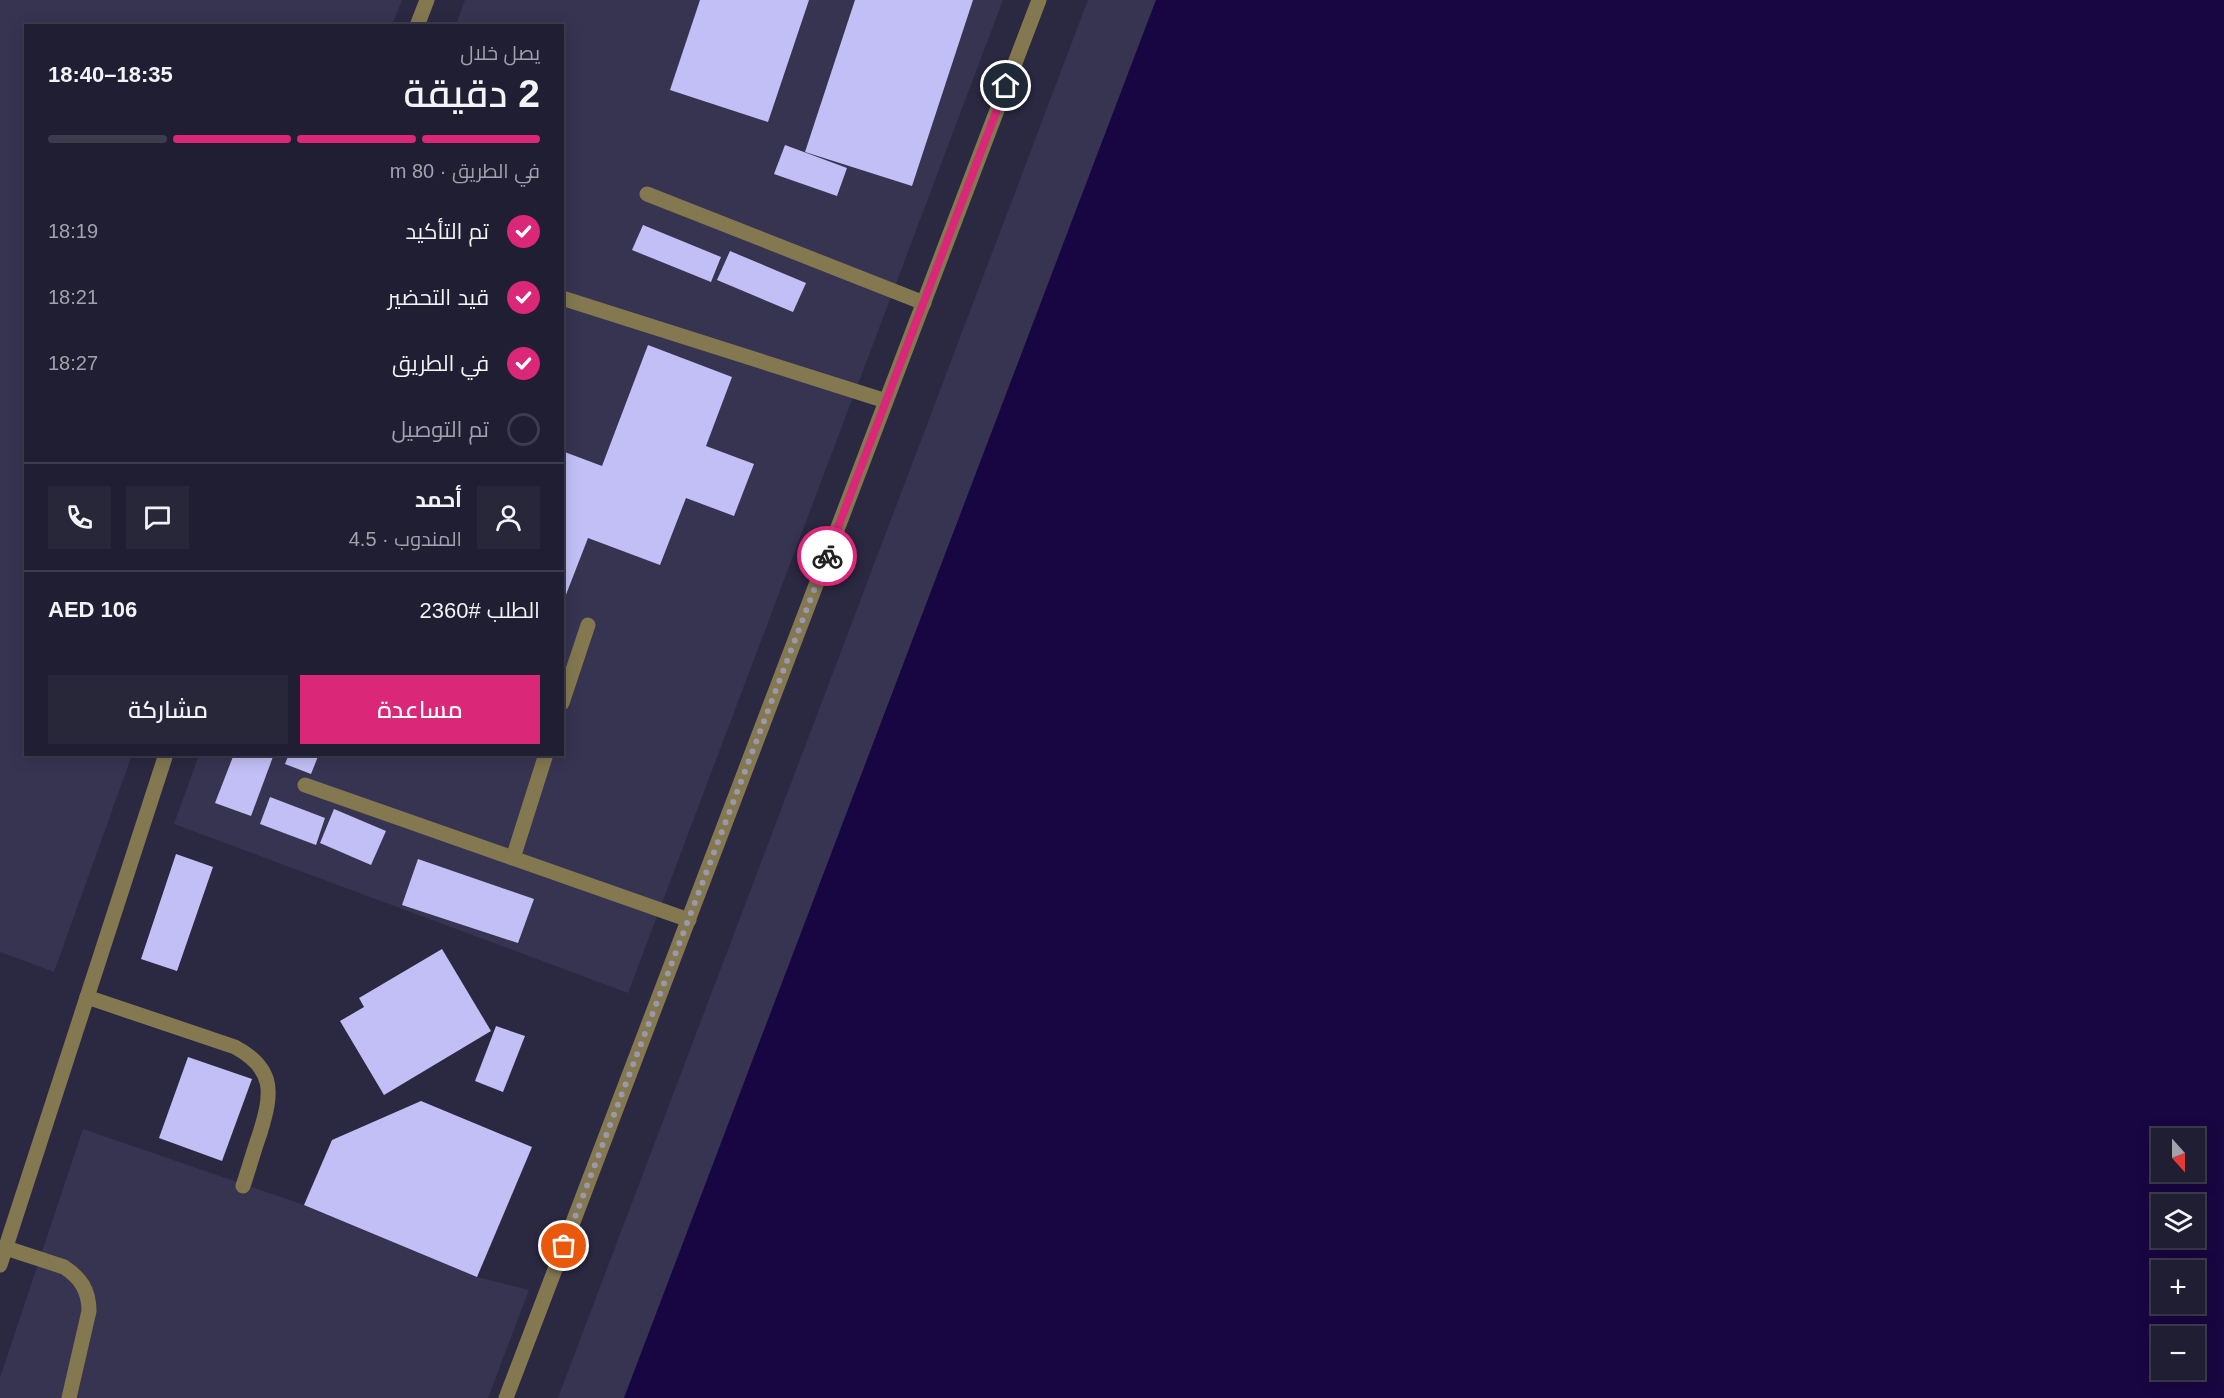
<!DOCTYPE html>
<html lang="ar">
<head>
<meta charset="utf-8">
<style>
	:root { --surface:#201e32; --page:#28273a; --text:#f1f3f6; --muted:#a2a2ac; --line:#3d3c4d; --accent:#db2777 }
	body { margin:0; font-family:Arial,Cairo,sans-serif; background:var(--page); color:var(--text); direction:rtl; height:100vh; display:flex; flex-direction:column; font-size:22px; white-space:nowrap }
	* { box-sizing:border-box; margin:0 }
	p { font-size:20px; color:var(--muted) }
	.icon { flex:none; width:33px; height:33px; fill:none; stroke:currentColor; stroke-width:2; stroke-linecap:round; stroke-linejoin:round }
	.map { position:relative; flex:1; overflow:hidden; direction:ltr }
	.sheet { position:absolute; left:24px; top:24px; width:540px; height:732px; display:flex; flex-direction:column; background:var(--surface); border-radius:0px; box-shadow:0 3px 15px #0003,0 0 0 2px var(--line); direction:rtl }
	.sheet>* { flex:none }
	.needle { width:39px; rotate:159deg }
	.buttons { position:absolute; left:2151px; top:1128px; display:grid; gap:12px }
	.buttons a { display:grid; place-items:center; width:54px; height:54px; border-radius:0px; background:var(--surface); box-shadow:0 3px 15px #0003,0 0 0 2px var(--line); font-size:30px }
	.pin { position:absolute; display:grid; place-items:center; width:51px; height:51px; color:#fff; margin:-26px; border:3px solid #fff; border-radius:50%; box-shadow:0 2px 6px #0007 }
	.courier { position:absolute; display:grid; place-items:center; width:60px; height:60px; margin:-30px; border:4px solid #db2777; border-radius:50%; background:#fff; color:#222; box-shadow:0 2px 8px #0007 }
	.overview em { font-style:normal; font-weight:600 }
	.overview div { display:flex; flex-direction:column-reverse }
	.overview { display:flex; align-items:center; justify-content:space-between; height:102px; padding:0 24px }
	h1 { font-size:39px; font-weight:600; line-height:45px }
	.bar { display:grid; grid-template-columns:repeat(4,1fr); gap:9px 6px; align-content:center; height:72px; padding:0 24px }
	.bar i { height:8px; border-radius:4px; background:var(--line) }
	.bar .selected { background:var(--accent) }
	.bar p { grid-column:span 4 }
	.line { display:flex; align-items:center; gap:15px; padding:0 24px; border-top:2px solid var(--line) }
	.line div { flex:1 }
	.round { display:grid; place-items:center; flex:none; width:63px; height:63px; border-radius:0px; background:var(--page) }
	ol { padding:0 24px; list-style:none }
	li { display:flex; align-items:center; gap:18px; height:66px }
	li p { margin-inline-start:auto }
	li .icon { padding:6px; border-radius:50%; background:var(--accent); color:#fff; stroke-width:4 }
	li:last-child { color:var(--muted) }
	li i { width:33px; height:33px; border:3px solid var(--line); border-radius:50% }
	.button { display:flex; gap:12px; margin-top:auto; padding:12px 24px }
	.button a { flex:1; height:69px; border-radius:0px; background:var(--accent); color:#fff; font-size:24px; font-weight:600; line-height:69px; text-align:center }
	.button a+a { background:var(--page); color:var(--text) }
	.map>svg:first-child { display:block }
	.built { fill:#373452 }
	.water { fill:#180642; fill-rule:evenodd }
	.building { fill:#c2bff6 }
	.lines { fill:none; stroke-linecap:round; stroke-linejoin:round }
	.minor { stroke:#837850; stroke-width:15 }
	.done { stroke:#9a98ac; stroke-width:6; stroke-dasharray:0 10.8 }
	.route { stroke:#db2777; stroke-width:8 }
</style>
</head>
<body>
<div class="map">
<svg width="2224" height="1398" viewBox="0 0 2224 1398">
	<rect width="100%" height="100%" fill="#2b2842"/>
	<!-- built -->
	<g class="built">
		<polygon points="0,0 402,0 392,25 26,26 26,754 132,755 54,972 0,952"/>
		<polygon points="465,0 1003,0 628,993 174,824 199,755 562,754 562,26 456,25"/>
		<polygon points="1088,0 1156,0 624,1398 558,1398"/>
		<polygon points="83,1129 304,1205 477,1277 529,1290 488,1398 0,1398 0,1378"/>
	</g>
	<!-- water -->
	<path class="water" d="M1156 0H2224V1398H624ZM2162 1138H2194V1172H2162ZM2162 1204H2194V1238H2162ZM2162 1270H2194V1304H2162ZM2162 1336H2194V1370H2162Z"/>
	<!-- building -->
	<g class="building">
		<polygon points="700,0 809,0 768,122 670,90"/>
		<polygon points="855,0 973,0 912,186 805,152"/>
		<polygon points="785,145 847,168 837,196 774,174"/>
		<polygon points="643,225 721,257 711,282 632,250"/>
		<polygon points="730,251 806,283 793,312 717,280"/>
		<polygon points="648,345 732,377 706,446 754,464 734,516 686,498 660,565 588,538 562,605 562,451 602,466"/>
		<polygon points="234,754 274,754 251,816 215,803"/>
		<polygon points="289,754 319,754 311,774 285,764"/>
		<polygon points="270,797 325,818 316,845 260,824"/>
		<polygon points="334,809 386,831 371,865 320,843"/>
		<polygon points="176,854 213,867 177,971 141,959"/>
		<polygon points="418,859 534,899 518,943 402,905"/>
		<polygon points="442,949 491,1031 384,1095 340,1021 364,1007 359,998"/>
		<polygon points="496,1026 525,1036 503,1092 475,1081"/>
		<polygon points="188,1057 252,1079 222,1161 159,1138"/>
		<polygon points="421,1101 532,1147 477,1277 304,1205 332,1140"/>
	</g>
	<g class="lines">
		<!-- minor -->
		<g class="minor">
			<polyline points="417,26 427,0"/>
			<polyline points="647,194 924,303"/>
			<polyline points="562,298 886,401"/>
			<polyline points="562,703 588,625"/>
			<polyline points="305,785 689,920"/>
			<polyline points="513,858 546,754"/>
			<path d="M87 997 235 1047C276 1069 272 1094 260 1133 254 1150 249 1168 243 1186"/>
			<path d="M6 1248 64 1267C81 1278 89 1291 89 1311L69 1398"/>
			<polyline points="0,1265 166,754"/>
			<polyline points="506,1398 1039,0"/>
		</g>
	</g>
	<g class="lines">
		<!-- done -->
		<polyline class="done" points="564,1246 827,556"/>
		<!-- route -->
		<polyline class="route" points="827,556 1006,86"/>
	</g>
</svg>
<div class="buttons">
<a><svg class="needle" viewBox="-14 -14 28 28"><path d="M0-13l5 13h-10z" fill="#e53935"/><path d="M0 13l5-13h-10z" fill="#a2a2ac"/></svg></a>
<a><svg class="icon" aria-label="layers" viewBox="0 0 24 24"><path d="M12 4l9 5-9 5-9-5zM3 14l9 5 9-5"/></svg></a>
<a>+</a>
<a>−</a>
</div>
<div class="pin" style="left:564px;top:1246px;background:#ea580c"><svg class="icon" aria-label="bag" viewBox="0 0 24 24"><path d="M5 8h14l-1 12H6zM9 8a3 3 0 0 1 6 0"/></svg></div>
<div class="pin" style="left:1006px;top:86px;background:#1f2937"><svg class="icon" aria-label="home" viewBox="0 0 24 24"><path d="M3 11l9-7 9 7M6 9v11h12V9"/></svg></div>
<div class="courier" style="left:827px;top:556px"><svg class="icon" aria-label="bike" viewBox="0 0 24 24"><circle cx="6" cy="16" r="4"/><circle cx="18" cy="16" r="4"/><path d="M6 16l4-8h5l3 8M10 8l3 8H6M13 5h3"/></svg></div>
<section class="sheet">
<div class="overview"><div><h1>2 دقيقة</h1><p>يصل خلال</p></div><em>18:35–18:40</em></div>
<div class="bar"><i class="selected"></i><i class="selected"></i><i class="selected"></i><i></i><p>في الطريق · 80 m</p></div>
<ol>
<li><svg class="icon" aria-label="check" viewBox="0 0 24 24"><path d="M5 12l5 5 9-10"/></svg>تم التأكيد<p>18:19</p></li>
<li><svg class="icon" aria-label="check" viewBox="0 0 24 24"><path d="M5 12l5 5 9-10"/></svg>قيد التحضير<p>18:21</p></li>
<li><svg class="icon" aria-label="check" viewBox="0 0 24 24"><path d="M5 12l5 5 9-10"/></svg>في الطريق<p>18:27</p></li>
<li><i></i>تم التوصيل</li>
</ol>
<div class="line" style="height:108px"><a class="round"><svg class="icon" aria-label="person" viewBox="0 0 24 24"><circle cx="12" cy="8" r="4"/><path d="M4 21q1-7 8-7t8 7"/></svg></a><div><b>أحمد</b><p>المندوب · 4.5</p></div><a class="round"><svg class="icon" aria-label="chat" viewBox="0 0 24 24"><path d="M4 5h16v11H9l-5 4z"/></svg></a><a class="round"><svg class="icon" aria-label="phone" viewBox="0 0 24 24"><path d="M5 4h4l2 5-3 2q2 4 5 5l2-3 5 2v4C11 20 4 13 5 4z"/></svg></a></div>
<div class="line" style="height:78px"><div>الطلب #2360</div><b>AED 106</b></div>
<div class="button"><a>مساعدة</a><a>مشاركة</a></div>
</section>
</div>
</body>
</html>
